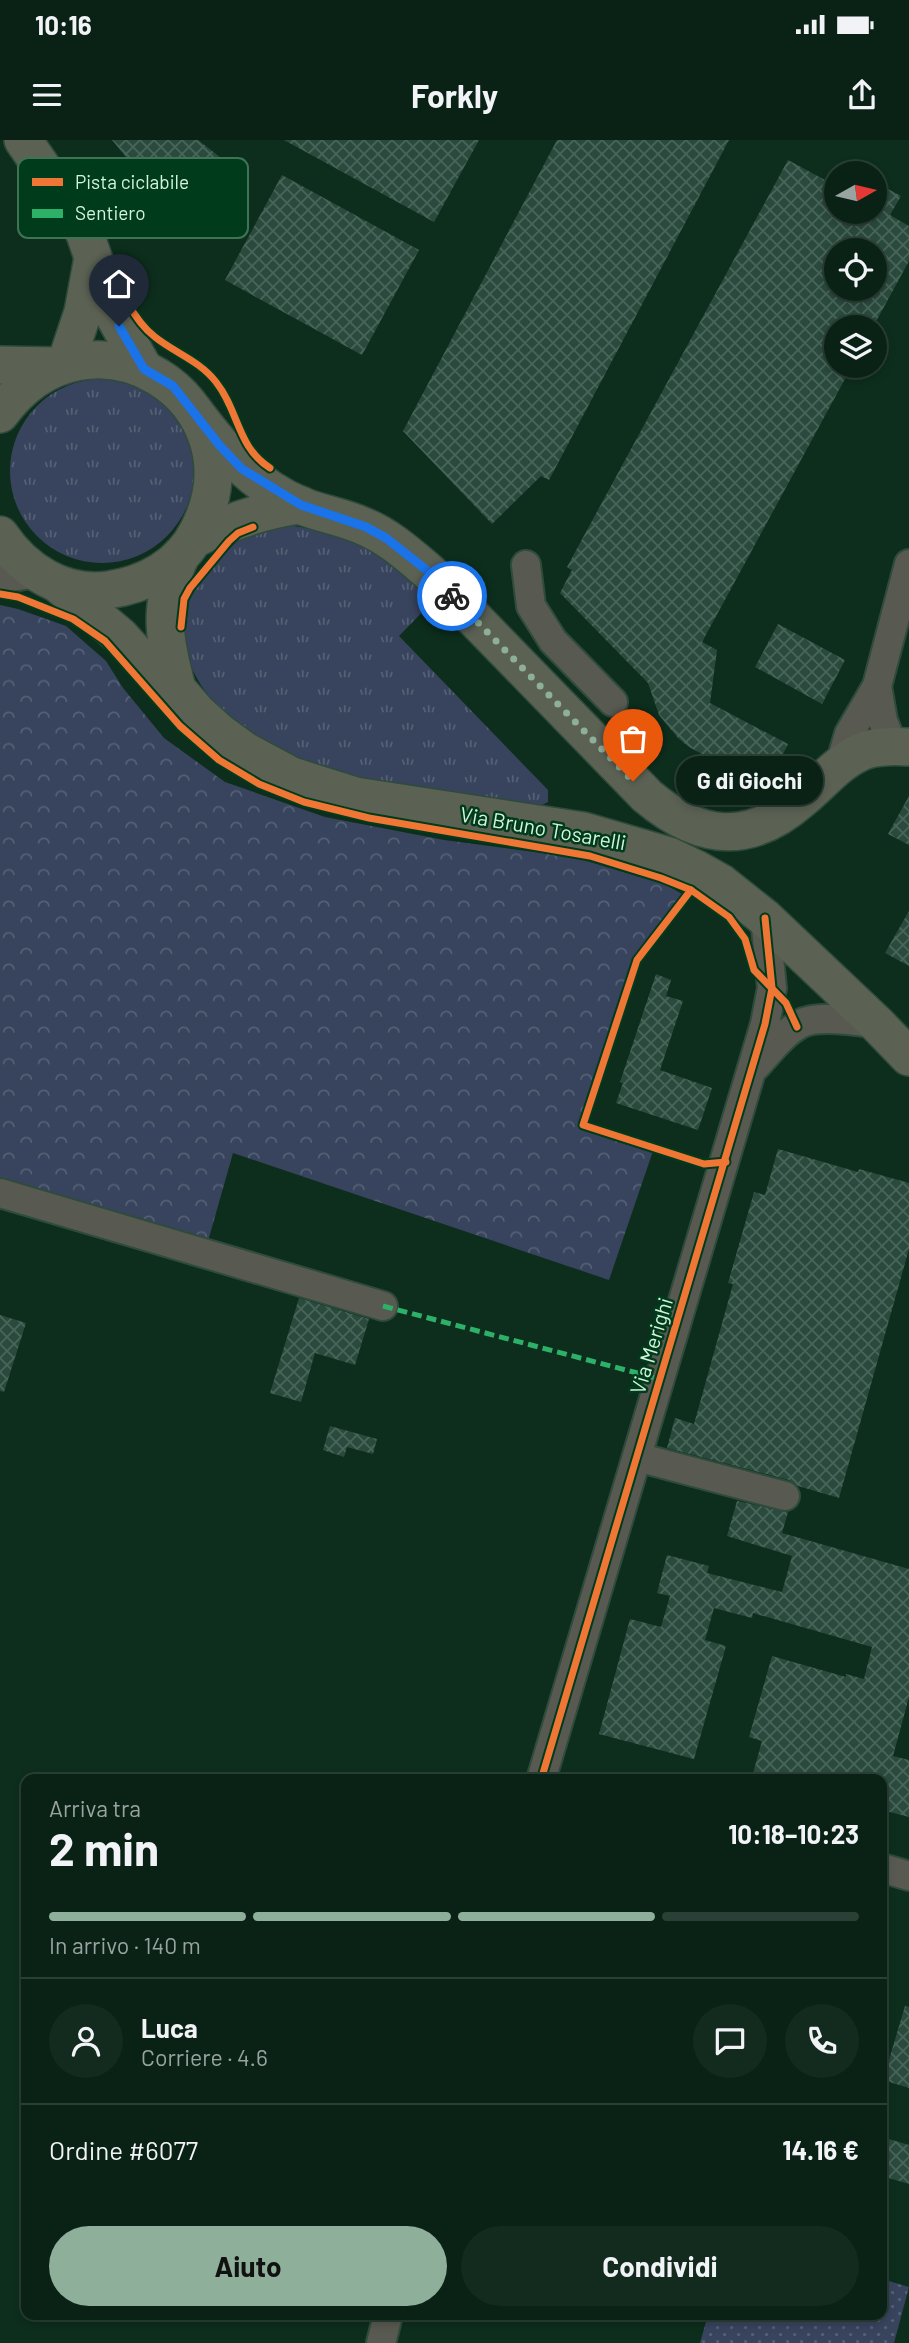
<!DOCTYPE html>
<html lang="it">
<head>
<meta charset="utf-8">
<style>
	:root { --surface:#0a2216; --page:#132a1f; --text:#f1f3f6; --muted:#99a4a1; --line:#2a3f35; --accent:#8eaf99 }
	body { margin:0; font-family:Barlow,sans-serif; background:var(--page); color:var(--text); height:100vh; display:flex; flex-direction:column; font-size:26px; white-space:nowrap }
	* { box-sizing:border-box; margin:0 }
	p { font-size:23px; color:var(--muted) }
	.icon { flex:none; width:38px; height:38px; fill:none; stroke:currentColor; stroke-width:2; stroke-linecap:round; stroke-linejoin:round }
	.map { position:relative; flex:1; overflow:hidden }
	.side { position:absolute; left:21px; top:1634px; width:866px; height:546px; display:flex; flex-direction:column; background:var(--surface); border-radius:14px; box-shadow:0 4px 10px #0003,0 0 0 2px var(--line) }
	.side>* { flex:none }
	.needle { width:46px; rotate:82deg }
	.tools { position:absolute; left:824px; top:21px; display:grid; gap:14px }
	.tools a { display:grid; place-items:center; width:63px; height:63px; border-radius:50%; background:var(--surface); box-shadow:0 4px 10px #0003,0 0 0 2px var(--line); font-size:35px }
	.pin { position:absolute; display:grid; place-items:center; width:60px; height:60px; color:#fff; margin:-72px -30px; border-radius:50% 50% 50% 0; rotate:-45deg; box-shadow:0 0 7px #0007 }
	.pin .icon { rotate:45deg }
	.courier { position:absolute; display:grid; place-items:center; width:70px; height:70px; margin:-35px; border:5px solid #1a73e8; border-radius:50%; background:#fff; color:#222; box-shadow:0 2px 9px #0007 }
	.bubble { position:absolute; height:49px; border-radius:24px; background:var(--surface); box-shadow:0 4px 10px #0003,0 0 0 2px var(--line); font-size:23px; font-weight:700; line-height:49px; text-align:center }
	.headline em { font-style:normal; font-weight:700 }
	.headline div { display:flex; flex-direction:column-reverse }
	.headline { display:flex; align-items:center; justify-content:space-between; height:119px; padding:0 28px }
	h1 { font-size:46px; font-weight:700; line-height:52px }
	.bar { display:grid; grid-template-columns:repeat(4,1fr); gap:10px 7px; align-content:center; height:84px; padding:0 28px }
	.bar i { height:9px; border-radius:5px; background:var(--line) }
	.bar .selected { background:var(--accent) }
	.bar p { grid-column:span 4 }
	.line { display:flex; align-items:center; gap:18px; padding:0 28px; border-top:2px solid var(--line) }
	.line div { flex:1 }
	.round { display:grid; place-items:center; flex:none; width:74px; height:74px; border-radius:37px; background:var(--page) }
	.primary-button { display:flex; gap:14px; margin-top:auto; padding:14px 28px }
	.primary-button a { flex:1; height:80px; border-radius:42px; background:var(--accent); color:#111; font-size:28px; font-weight:700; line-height:80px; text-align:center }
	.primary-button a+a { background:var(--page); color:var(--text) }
	.status { display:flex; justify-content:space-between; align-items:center; height:49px; padding:0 35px; background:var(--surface); direction:ltr }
	.status svg { height:19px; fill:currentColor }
	header { display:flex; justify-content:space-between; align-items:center; height:91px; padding:0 28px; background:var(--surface); font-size:32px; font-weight:700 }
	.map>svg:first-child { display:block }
	.grass { fill:url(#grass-tufts) }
	.park { fill:url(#park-crowns) }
	.garden { fill:url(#garden-dots) }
	.building { fill:url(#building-cross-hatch); fill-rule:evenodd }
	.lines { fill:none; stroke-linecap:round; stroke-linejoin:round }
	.minor-casing { stroke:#2f4b3c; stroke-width:32 }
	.major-casing { stroke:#2f4b3c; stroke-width:40 }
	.minor { stroke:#585a51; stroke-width:28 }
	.major { stroke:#5b6254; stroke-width:37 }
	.quiet { stroke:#2db169; stroke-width:5; stroke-dasharray:10 5; stroke-linecap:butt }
	.cycleway-casing { stroke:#003b1c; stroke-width:11 }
	.cycleway { stroke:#f07635; stroke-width:7 }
	.done { stroke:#8eaf99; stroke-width:7; stroke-dasharray:0 12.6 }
	.route { stroke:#1a73e8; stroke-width:9 }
	.labels { text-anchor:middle; stroke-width:5; stroke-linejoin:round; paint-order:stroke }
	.street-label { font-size:21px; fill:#d3f5dc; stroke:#003b1c }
	.key { fill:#003b1c; stroke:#3f7356; stroke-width:2 }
	.key-label { font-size:19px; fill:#d3f5dc }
</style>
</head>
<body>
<div class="status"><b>10:16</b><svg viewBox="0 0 49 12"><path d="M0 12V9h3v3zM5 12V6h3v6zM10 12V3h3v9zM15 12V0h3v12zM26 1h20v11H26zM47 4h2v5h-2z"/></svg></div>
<header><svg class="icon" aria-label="menu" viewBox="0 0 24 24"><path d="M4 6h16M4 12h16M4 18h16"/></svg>Forkly<svg class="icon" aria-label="share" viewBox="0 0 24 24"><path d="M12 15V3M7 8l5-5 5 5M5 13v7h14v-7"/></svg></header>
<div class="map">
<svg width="909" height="2203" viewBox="0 0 909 2203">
	<defs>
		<pattern id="grass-tufts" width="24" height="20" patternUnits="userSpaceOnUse" patternTransform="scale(1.75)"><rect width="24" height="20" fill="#38445d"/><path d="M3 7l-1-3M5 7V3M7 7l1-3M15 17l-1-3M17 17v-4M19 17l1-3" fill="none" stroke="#546074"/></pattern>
		<pattern id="park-crowns" width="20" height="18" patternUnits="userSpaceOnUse" patternTransform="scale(1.75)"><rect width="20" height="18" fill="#38445d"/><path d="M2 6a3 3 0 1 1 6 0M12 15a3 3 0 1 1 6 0" fill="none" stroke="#546074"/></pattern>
		<pattern id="garden-dots" width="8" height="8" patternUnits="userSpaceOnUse" patternTransform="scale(1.75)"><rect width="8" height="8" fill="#38445d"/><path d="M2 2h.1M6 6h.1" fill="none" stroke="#546074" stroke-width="1.8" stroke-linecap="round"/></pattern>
		<pattern id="building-cross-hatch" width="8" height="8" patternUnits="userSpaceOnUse" patternTransform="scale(1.75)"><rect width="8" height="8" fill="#2b4a3e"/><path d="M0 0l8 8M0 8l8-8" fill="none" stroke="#496559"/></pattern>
	</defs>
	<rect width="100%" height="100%" fill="#0d2e1d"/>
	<!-- grass -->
	<g class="grass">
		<circle cx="102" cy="331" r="92"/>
		<path d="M287 385C349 393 390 416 433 461L399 496 548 650V662L540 666 525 665C467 656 408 651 352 636 273 614 163 561 188 462 192 450 234 400 246 395 258 389 274 388 287 385Z"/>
	</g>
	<!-- park -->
	<polygon class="park" points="0,465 18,469 66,486 106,521 123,548 164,598 225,642 325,677 444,700 573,717 664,744 686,756 637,820 583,984 654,1008 609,1140 233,1013 208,1101 0,1040"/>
	<!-- garden -->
	<polygon class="garden" points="882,2139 909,2147 894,2203 700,2203 708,2175 882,2175"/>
	<!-- building -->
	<g class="building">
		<polygon points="112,0 198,0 225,21 194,77 164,57 145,40"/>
		<polygon points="284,0 479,0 434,82"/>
		<polygon points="557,0 729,0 549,340 541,336 492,384 403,291"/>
		<path d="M788 20 836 46V72H875V42L901 56 890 75 909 86V121L873 187H836V226H852L702 502 717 510 710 563 788 604 779 622 747 626 713 620 689 607 678 598 659 575 648 543 560 453 572 430 567 427ZM836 110H875V149H836Z"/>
		<polygon points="282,35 419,110 362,215 225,140"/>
		<polygon points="778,484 845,520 822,564 755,527"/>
		<polygon points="909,656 909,705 888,694"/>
		<polygon points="909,771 909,826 885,813"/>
		<polygon points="656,834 671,840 666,856 683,861 660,930 712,948 698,990 616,963 623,943 620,942"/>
		<polygon points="778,1009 858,1032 859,1029 909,1043 909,1109 839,1358 798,1346 789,1340 667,1308 675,1278 694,1284 733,1144 728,1143 754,1052 765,1055"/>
		<polygon points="299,1158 369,1179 355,1225 315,1213 301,1262 270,1253"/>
		<polygon points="0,1175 26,1183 4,1252 0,1251"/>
		<polygon points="330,1286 377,1299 373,1314 347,1307 344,1317 323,1310"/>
		<polygon points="737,1361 788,1372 782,1393 909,1429 909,1557 893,1616 909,1620 909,1677 882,1670 882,1640 763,1640 752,1637 762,1601 749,1597 772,1516 846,1537 846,1534 864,1539 872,1507 753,1473 752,1478 714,1468 705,1500 726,1506 694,1619 599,1594 630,1479 661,1487 670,1456 657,1453 667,1415 709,1426 707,1433 782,1452 792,1416 727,1396"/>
		<polygon points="905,1866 909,1867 909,1948 883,1940"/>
		<polygon points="882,1997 909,2005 909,2044 882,2036"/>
	</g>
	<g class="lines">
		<!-- minor casing -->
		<g class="minor-casing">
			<g id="minor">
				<polyline points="526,425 531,466 553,501 613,562"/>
				<polyline points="0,439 37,433"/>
				<polyline points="877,546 883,581 893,606"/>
				<polyline points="840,625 849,594 877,546 909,424"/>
				<path d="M756 926C769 912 783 893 800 884 818 874 857 881 877 884"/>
				<polyline points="0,1053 383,1166"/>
				<polyline points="637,1317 785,1356"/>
				<polyline points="541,1640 765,884 772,848 765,778"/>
				<polyline points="882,1728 909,1736"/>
				<polyline points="381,2203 388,2175"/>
			</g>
		</g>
		<!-- major casing -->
		<g class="major-casing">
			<g id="major">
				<polyline points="23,0 75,75 85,94 112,172 144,229"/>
				<polyline points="66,223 83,172 92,123"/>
				<polyline points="0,225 58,226"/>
				<path d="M194 271C223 310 255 347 302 366 322 374 343 377 363 386 388 396 409 415 429 432L647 656C699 700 749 706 802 659 823 642 839 620 866 610 880 606 894 606 909 607"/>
				<path d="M0 274C90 150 265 260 198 391 181 426 145 445 108 450 64 456 24 431 0 395"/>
				<path d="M194 399C229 382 262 370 301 365"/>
				<polyline points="58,444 120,496 150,529 177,549 197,572 219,592 245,611 292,636 355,656 583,691 669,716 696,729 721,743 765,778 877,884 909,917"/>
				<path d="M177 549C164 496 157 467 181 415"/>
			</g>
		</g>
		<!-- minor -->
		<use href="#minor" class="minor"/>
		<!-- major -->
		<use href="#major" class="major"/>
		<!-- quiet -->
		<polyline class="quiet" points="383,1166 660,1239"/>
		<!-- cycleway casing -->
		<g class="cycleway-casing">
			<g id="cycleway">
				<path d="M127 163C135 175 143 188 155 197 175 213 200 221 216 242 239 271 237 307 270 328"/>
				<polyline points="0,454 18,457 73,479 105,501 180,586 219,620 259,644 304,662 369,678 590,716 661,738 691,750 729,777 745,799 754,830 786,863 797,887"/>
				<polyline points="181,487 184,459 190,448 229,401 238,393 253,387"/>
				<polyline points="691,750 637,820 583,985 704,1024 726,1022"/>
				<polyline points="541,1640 765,884 772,848 765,778"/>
			</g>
		</g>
		<!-- cycleway -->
		<use href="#cycleway" class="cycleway"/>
	</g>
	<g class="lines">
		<!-- done -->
		<polyline class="done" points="452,456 633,641"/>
		<!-- route -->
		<polyline class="route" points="119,186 144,229 173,246 220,306 242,329 301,365 366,387 386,398 429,432 452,456"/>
	</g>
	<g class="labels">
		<!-- street labels -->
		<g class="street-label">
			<text transform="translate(543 689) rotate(10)" y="7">Via Bruno Tosarelli</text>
			<text transform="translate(652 1206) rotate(-73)" y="7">Via Merighi</text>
		</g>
	</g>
	<!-- legend -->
	<rect x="18" y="18" width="230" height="80" rx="10" class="key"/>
	<rect x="32" y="38" width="31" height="8" fill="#f07635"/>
	<rect x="32" y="69" width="31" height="9" fill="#2db169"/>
	<g class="key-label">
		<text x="75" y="49">Pista ciclabile</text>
		<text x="75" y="80">Sentiero</text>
	</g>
</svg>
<div class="tools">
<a><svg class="needle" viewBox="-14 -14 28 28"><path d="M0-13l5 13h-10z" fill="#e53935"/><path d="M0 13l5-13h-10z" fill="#99a4a1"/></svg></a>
<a><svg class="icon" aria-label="locate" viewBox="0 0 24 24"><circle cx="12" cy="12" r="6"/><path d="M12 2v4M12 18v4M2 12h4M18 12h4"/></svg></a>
<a><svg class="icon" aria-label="layers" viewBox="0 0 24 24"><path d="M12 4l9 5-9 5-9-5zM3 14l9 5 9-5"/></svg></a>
</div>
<div class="pin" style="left:633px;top:641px;background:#ea580c"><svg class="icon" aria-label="bag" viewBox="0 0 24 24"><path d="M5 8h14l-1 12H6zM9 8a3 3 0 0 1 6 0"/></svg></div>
<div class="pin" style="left:119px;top:186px;background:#1f2937"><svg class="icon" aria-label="home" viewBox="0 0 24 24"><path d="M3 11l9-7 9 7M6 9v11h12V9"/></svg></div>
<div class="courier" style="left:452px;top:456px"><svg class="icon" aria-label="bike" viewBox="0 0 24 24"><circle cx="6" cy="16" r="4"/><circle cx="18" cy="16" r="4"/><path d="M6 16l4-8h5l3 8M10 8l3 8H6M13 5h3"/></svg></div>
<div class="bubble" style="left:676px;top:616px;width:147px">G di Giochi</div>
<section class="side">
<div class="headline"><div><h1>2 min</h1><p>Arriva tra</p></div><em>10:18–10:23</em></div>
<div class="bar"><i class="selected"></i><i class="selected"></i><i class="selected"></i><i></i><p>In arrivo · 140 m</p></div>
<div class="line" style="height:126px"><a class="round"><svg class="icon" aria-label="person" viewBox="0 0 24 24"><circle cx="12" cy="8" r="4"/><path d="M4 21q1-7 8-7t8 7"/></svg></a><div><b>Luca</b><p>Corriere · 4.6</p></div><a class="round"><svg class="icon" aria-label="chat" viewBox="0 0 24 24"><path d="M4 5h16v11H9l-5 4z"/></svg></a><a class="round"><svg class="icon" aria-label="phone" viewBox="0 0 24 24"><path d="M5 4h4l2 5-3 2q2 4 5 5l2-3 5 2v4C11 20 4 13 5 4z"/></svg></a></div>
<div class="line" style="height:91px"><div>Ordine #6077</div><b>14.16 €</b></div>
<div class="primary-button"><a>Aiuto</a><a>Condividi</a></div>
</section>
</div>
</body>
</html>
